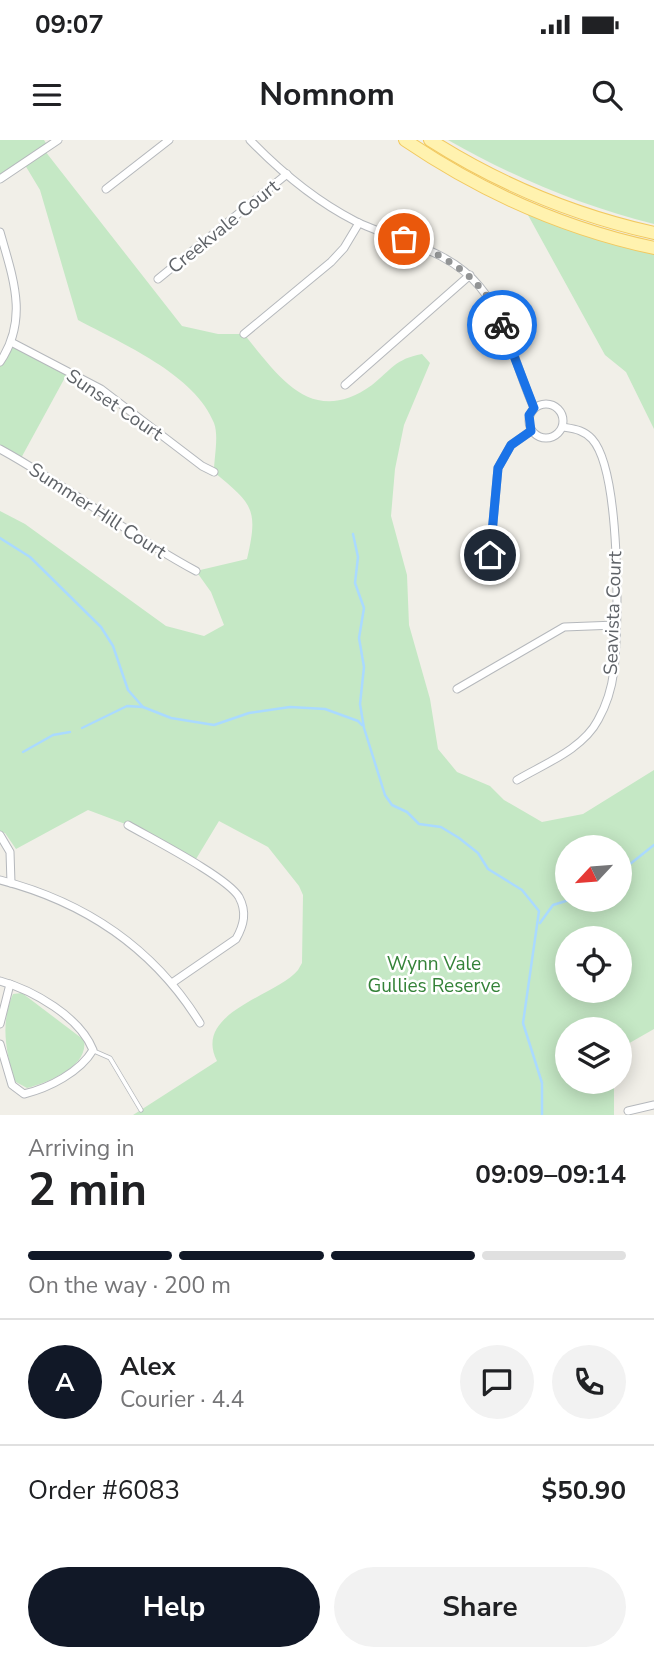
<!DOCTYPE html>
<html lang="en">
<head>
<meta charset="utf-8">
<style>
	:root { --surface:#fff; --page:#f2f2f2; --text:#202124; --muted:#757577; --line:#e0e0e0; --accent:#111827 }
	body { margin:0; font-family:"Nunito Sans",sans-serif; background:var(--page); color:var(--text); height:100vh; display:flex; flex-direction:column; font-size:26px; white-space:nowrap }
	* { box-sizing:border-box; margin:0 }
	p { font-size:23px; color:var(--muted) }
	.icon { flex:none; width:38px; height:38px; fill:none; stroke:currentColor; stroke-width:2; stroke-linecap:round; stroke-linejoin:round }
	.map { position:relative; height:975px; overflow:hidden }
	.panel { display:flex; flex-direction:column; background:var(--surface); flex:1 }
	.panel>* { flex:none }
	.needle { width:46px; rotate:244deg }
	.fabs { position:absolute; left:555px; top:695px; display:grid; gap:14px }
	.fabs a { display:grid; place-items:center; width:77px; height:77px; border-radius:50%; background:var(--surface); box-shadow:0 4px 18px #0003; font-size:35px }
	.pin { position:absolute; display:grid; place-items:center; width:60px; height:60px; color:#fff; margin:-30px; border:4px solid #fff; border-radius:50%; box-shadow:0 2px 7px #0007 }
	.courier { position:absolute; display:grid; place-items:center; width:70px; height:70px; margin:-35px; border:5px solid #1a73e8; border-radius:50%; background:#fff; color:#222; box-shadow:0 2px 9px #0007 }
	.summary em { font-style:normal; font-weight:700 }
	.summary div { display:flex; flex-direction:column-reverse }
	.summary { display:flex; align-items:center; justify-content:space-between; height:119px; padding:0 28px }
	h1 { font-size:46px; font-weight:700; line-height:52px }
	.bar { display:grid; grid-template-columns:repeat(4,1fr); gap:10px 7px; align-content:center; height:84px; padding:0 28px }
	.bar i { height:9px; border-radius:5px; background:var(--line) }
	.bar .active { background:var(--accent) }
	.bar p { grid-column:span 4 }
	.line { display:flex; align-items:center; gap:18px; padding:0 28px; border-top:2px solid var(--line) }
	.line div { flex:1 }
	.round { display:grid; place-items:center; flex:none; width:74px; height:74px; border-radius:37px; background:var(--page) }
	.primary-button { display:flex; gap:14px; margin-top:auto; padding:14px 28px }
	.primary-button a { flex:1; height:80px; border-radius:42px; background:var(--accent); color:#fff; font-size:28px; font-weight:700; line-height:80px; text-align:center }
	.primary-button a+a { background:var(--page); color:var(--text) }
	.status { display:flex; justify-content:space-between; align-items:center; height:49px; padding:0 35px; background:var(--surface); direction:ltr }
	.status svg { height:19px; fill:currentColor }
	header { display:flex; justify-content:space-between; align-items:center; height:91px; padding:0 28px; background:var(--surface); font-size:32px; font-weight:700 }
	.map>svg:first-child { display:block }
	.green { fill:#c5e8c5; fill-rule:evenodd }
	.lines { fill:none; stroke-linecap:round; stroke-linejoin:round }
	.stream { stroke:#aadaff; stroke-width:2.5 }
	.service-casing { stroke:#b5b8bc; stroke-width:5 }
	.minor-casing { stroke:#b5b8bc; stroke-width:9 }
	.primary-casing { stroke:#f2c960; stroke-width:14 }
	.service { stroke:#fff; stroke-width:3.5 }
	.minor { stroke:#fff; stroke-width:7 }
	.primary { stroke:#fff2af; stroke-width:12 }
	.done { stroke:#929495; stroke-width:7; stroke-dasharray:0 12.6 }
	.route { stroke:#1a73e8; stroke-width:9 }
	.labels { text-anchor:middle; stroke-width:5; stroke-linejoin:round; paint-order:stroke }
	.street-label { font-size:19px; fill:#5f6368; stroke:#fff }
	.park-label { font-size:19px; fill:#348238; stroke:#fff }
</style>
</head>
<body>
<div class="status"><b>09:07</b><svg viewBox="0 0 49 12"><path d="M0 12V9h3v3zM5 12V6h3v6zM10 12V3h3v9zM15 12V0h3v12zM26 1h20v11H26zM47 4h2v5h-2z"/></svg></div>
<header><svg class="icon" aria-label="menu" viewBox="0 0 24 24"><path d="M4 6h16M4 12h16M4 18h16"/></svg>Nomnom<svg class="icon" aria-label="search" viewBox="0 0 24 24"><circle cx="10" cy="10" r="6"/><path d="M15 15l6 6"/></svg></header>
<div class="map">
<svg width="654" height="975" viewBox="0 0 654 975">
	<rect width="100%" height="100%" fill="#f1efe8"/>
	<!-- green -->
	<g class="green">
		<path d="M0 0H44L49 8 45 11 182 186 218 194H244C279 237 312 288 372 245 391 230 395 219 422 214L430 223 404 285 395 329 391 376 407 435 409 485 430 559 438 609 457 632 490 646 504 660 542 682 583 674 654 630V889L626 905 620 912V889H567V942H614V975H133L217 921C192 872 277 856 298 830L302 823 303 755 299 746 268 707 219 681 193 724 128 685 88 670 16 709 5 693 0 692V371L25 384 166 486 204 496 224 485 211 452 196 431 247 419C259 368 252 364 214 332 214 318 219 296 214 283 196 235 121 203 78 180L40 50 25 25 0 39ZM567 707H620V760H567ZM567 798H620V850H567Z"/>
		<path d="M448 0H654V84C581 66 513 37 448 0Z"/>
		<polygon points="523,66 654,108 654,289 626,232 605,215"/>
		<polygon points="11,202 68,232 20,320 0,309 0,222"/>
		<path d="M22 853 84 900C89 926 49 942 27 948L14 941C6 911 0 883 13 854Z"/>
	</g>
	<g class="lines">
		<!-- stream -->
		<g class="stream">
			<polyline points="353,394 358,417 355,443 364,468 359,498 364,527 360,564 364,588 385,655 392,665 407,672 419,684 441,687 459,698 478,713 488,729 522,750 539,771 523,883 542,943 542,975"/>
			<polyline points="0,398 30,417 101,487 113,506 128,550 143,567 171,578 214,585 249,573 290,567 325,569 358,581 362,585"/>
			<polyline points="82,588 127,566 143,567"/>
			<polyline points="23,612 53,595 70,592"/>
			<polyline points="620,732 654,705"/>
			<polyline points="540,783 553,765 569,760"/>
		</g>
		<!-- service casing -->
		<g class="service-casing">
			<polyline id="service" points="94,911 110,918 141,970"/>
		</g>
		<!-- minor casing -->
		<g class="minor-casing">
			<g id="minor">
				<path d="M250 0C281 32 316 61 355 81 398 102 448 108 480 147 508 181 516 229 534 268"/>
				<polyline points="0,39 58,0"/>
				<polyline points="106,49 169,0"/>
				<path d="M0 92C13 138 29 179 0 222"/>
				<polyline points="158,139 287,34"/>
				<polyline points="244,194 331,122 344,108 359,83"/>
				<polyline points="11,202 101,249 202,326 214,332"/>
				<polyline points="345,245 470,135"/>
				<circle cx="546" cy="281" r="17"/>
				<path d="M0 309C68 346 128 395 196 431"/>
				<polyline points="490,415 498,328 511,305 531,291"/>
				<polyline points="457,549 564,487 616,485"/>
				<path d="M517 640C544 624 583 609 598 580 606 566 612 546 614 530 619 484 621 331 592 299 584 290 575 289 563 287"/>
				<path d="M128 685C152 699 227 737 239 757 247 772 244 785 236 799L172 843"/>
				<polyline points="0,695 10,712 11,743"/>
				<path d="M0 740C85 762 153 807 200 883"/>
				<path d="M0 841C33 850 80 877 93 910 80 932 49 948 24 954L12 945 0 904"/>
				<polyline points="0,884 10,844"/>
				<polyline points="628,971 654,965"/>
			</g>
		</g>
		<!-- primary casing -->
		<g class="primary-casing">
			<g id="primary">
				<path d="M405 0C480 51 565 89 654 108"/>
				<path d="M430 0C499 44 574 75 654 93"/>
			</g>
		</g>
		<!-- service -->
		<use href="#service" class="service"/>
		<!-- minor -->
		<use href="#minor" class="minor"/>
		<!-- primary -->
		<use href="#primary" class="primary"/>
	</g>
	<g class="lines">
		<!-- done -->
		<path class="done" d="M404 99C447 117 485 138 502 185"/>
		<!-- route -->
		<polyline class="route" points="490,415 498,328 511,305 531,291 529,275 534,268 502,185"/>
	</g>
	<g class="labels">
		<!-- street labels -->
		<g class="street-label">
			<text transform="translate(223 86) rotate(-39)" y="7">Creekvale Court</text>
			<text transform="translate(115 264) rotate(34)" y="7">Sunset Court</text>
			<text transform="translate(98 370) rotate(33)" y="7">Summer Hill Court</text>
			<text transform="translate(612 473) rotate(-88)" y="7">Seavista Court</text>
		</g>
		<!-- park labels -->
		<g class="park-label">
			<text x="434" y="830">Wynn Vale<tspan x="434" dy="22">Gullies Reserve</tspan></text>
		</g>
	</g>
</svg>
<div class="fabs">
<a><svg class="needle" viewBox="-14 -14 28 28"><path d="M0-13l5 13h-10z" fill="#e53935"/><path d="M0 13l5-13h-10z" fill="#757577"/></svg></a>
<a><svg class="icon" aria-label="locate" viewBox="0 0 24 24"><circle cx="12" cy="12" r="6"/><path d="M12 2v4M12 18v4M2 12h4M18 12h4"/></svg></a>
<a><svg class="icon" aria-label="layers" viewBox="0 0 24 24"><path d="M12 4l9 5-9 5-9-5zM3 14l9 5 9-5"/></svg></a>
</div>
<div class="pin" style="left:404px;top:99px;background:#ea580c"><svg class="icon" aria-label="bag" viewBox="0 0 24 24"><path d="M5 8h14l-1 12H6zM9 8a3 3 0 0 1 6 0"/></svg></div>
<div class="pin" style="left:490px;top:415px;background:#1f2937"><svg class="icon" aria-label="home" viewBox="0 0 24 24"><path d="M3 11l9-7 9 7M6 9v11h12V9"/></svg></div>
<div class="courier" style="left:502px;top:185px"><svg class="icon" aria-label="bike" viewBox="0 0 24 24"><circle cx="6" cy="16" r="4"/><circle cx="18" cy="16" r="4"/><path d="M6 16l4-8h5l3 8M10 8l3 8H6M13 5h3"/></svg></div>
</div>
<section class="panel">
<div class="summary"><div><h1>2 min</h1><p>Arriving in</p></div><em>09:09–09:14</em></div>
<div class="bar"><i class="active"></i><i class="active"></i><i class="active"></i><i></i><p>On the way · 200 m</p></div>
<div class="line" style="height:126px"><b class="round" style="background:var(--accent);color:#fff">A</b><div><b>Alex</b><p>Courier · 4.4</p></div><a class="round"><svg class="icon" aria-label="chat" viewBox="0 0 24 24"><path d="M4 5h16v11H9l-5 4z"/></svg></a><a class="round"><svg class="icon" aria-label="phone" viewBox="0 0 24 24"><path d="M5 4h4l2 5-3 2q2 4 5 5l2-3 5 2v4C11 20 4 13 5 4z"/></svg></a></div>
<div class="line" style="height:91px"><div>Order #6083</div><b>$50.90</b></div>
<div class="primary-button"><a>Help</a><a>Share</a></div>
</section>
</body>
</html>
